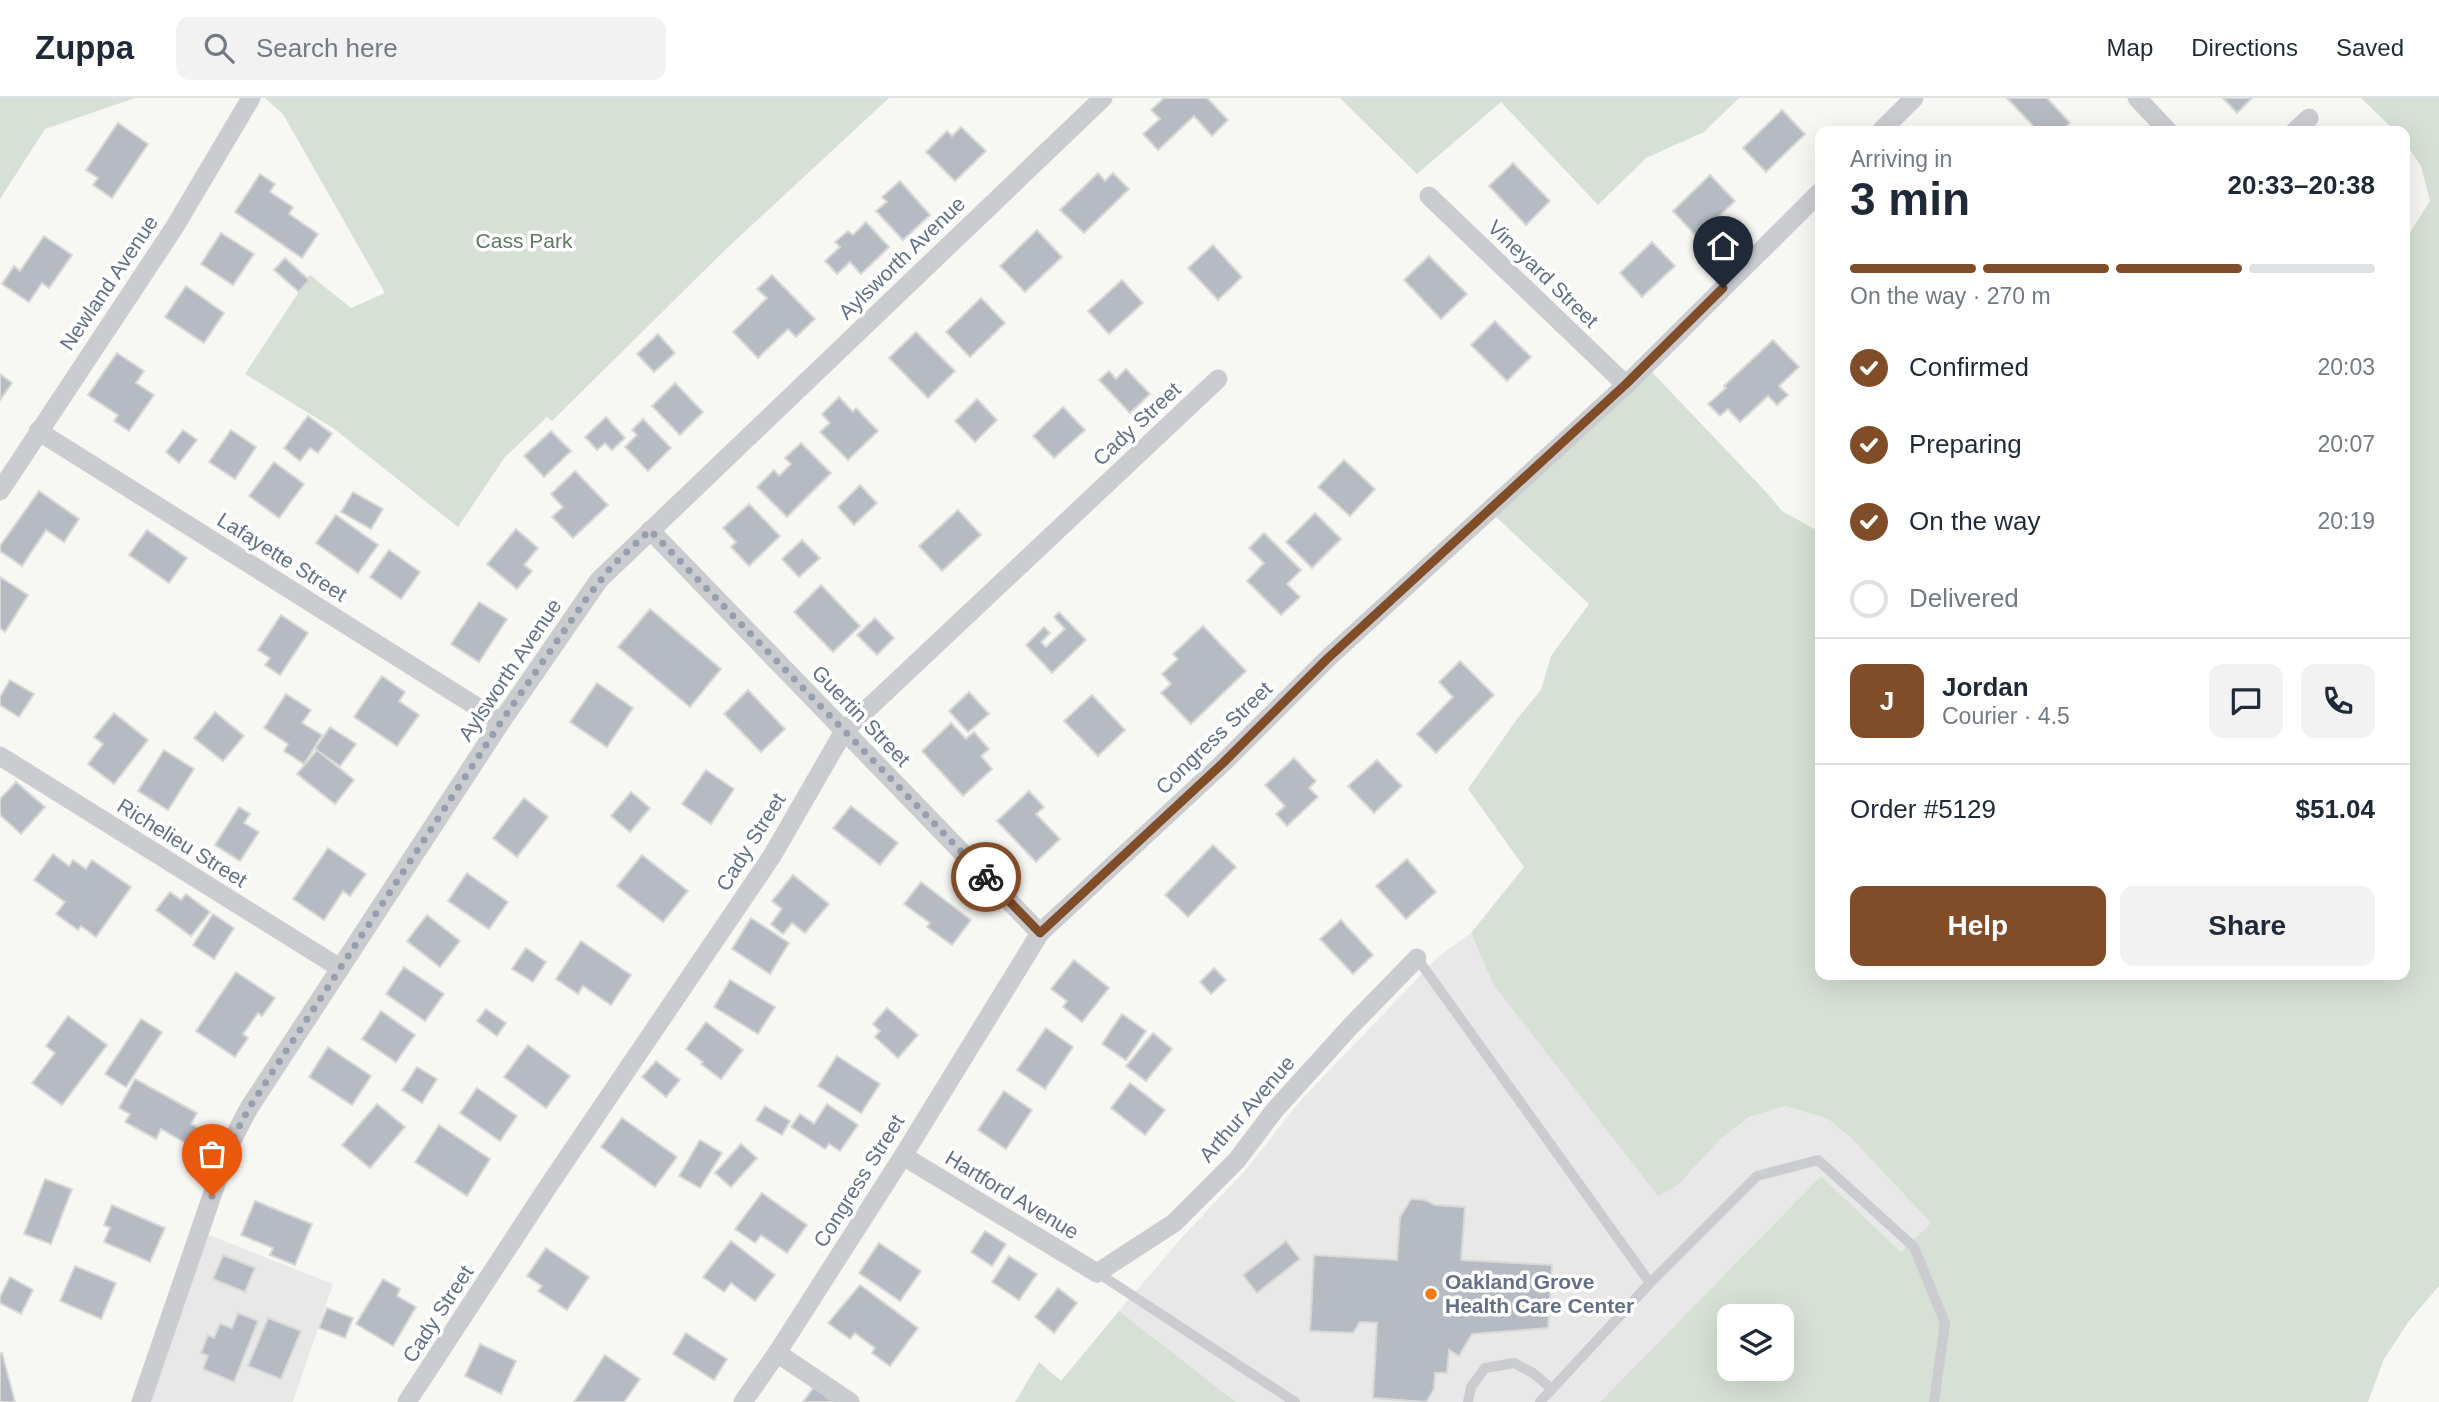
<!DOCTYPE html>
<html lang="en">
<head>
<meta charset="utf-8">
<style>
	:root { --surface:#fff; --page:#f2f2f3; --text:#1f2937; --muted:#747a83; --line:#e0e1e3; --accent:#804d28 }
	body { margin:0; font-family:Helvetica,sans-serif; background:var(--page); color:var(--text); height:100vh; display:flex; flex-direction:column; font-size:26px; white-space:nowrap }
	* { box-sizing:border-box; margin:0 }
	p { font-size:23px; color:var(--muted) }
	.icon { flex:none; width:38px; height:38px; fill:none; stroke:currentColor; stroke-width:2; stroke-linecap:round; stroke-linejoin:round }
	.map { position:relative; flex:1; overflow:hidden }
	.details { position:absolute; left:1815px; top:28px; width:595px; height:854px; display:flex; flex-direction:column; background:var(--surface); border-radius:14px; box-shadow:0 7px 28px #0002 }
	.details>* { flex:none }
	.controls { position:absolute; left:1717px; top:1206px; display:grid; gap:14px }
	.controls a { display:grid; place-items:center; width:77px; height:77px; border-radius:14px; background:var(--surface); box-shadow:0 7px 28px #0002; font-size:35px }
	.pin { position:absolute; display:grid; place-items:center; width:60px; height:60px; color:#fff; margin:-72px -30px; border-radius:50% 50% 50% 0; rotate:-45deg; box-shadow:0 0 7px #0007 }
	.pin .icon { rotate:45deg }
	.courier { position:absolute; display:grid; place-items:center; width:70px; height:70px; margin:-35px; border:5px solid #804d28; border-radius:50%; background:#fff; color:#222; box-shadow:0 2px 9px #0007 }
	.head em { font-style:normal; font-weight:700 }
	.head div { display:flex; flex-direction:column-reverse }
	.head { display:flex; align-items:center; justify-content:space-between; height:119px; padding:0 35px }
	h1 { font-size:46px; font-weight:700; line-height:52px }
	.bar { display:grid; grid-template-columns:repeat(4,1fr); gap:10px 7px; align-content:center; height:84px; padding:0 35px }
	.bar i { height:9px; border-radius:5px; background:var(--line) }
	.bar .selected { background:var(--accent) }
	.bar p { grid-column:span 4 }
	.line { display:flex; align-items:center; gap:18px; padding:0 35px; border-top:2px solid var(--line) }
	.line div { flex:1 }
	.round { display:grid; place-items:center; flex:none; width:74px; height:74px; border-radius:14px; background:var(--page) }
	ol { padding:0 35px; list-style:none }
	li { display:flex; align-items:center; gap:21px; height:77px }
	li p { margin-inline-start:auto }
	li .icon { padding:7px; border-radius:50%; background:var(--accent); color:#fff; stroke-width:4 }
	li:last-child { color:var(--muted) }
	li i { width:38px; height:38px; border:4px solid var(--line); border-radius:50% }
	.primary-button { display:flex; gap:14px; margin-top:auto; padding:14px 35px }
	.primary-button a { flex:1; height:80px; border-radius:14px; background:var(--accent); color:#fff; font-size:28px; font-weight:700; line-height:80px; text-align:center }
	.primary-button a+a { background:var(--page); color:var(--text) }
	header { display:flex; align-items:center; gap:42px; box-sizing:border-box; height:98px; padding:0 35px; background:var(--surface); border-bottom:2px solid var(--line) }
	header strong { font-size:33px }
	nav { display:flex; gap:38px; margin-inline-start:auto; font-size:24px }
	.search { width:490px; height:63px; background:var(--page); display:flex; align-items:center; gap:18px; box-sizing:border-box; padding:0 24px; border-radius:14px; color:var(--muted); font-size:26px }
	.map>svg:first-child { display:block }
	.built { fill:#e7e8e7 }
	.green { fill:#d6e0d4; fill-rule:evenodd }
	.building { fill:#b6bbc3; stroke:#d8d9d6; stroke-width:2 }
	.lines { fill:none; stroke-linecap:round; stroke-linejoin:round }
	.service { stroke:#caccd0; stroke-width:10 }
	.minor { stroke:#caccd0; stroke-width:19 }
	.done { stroke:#979fae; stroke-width:7; stroke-dasharray:0 12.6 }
	.route { stroke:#804d28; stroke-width:9 }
	.poi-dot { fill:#f67916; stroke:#fff; stroke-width:2.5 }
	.labels { text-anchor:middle; stroke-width:7; stroke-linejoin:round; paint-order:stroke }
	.park-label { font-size:21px; fill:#5f7a5f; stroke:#fff }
	.street-label { font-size:21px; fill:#637088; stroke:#fff }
	.poi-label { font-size:21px; font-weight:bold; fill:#637088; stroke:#fff; text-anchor:start }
</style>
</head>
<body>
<header>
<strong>Zuppa</strong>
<div class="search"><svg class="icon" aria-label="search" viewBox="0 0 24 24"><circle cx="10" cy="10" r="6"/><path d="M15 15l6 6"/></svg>Search here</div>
<nav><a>Map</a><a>Directions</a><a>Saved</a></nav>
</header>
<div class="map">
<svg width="2439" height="1304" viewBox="0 0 2439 1304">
	<rect width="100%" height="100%" fill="#f7f7f4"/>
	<!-- built -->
	<g class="built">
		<polygon points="1471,835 1493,886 1678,1087 1720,1042 1749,1019 1784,1008 1828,1021 1852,1041 1931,1125 1901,1154 1821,1078 1600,1304 1236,1304 1119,1213 1184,1137 1244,1074 1301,1002 1439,858"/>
		<polygon points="204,1135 333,1186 293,1304 145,1304"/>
	</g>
	<!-- green -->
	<g class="green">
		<polygon points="0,0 135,0 45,31 0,101"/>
		<polygon points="265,0 889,0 726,151 552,323 547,319 505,359 458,429 333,330 245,276 310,177 351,210 385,195 283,16"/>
		<polygon points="1340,0 1739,0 1704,34 1646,60 1598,107 1501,4 1417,76"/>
		<path d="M2361 0H2439V1188L2409 1223 2384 1261 2368 1304H1600L1821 1078 1901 1154 1931 1125 1852 1041 1828 1021 1785 1008 1749 1019 1720 1042 1678 1087 1658 1098 1493 886 1471 835 1524 769 1468 691 1517 621 1541 592 1551 558 1589 506 1494 417 1649 271 1767 395 1782 413 1816 432 1820 437V877H2404V144L2430 103 2421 68 2405 44 2404 33H2395ZM1729 1218H1782V1270H1729Z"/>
		<polygon points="1119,1213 1236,1304 1015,1304 1039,1264 1061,1283"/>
	</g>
	<!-- building -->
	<g class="building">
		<polygon points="1164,0 1207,0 1228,22 1212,38 1194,18 1158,52 1143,36 1160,21 1151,12"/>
		<polygon points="2007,0 2047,0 2070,25 2061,33 2038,33"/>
		<polygon points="2223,0 2252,0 2237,15"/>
		<polygon points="1782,12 1805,36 1766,74 1743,50"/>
		<polygon points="118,25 148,46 112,100 93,87 98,80 86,72"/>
		<polygon points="961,29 986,53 955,83 926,54 947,33 952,38"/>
		<polygon points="1513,65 1550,103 1526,127 1489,88"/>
		<polygon points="1098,75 1105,83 1113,75 1129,91 1084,135 1060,112"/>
		<polygon points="260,76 275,86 270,94 293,109 289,116 318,136 302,160 235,114"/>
		<polygon points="1710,77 1735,103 1697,139 1673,113"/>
		<polygon points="900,83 930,117 903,142 876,113 887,104 882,99"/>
		<polygon points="866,124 889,149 861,176 850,164 837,176 825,163 840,149 835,144 848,133 853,137"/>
		<polygon points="1037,132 1062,159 1025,194 1000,168"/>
		<polygon points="221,135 254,156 233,187 201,166"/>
		<polygon points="44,138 72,157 49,190 42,185 29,204 2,186 14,168 20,173"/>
		<polygon points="1652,144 1675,168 1642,199 1620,175"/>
		<polygon points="1213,147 1242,179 1218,202 1188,170"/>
		<polygon points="1429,158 1467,196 1441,221 1404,182"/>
		<polygon points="285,160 309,182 299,194 274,172"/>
		<polygon points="772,177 815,221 796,239 788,231 758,260 733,234 767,200 757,191"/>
		<polygon points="1122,182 1143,205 1109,236 1088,213"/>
		<polygon points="186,188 224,215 204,245 165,219"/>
		<polygon points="981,200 1005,225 970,259 946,234"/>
		<polygon points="1495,223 1531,259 1507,283 1471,247"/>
		<polygon points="916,234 955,273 928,300 889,260"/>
		<polygon points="658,236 675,255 654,274 637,256"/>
		<polygon points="1773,242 1799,269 1779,288 1788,297 1777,307 1768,298 1740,324 1728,311 1720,318 1708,306 1726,290 1724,288"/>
		<polygon points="117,255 144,273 136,285 154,297 129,333 114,323 118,317 88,297"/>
		<polygon points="1126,271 1150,296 1130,315 1099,282 1109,273 1116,281"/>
		<polygon points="0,276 12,285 0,302"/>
		<polygon points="675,285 703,314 680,337 652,308"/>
		<polygon points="839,299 853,314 856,310 878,333 848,362 820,334 830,325 822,316"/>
		<polygon points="977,301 997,322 975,344 955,323"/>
		<polygon points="1063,309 1085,332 1054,360 1033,338"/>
		<polygon points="308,318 332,336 318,355 310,350 300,363 284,350"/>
		<polygon points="606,319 625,340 612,352 605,345 597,352 585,339"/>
		<polygon points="643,321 671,350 648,373 625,349 637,337 632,332"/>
		<polygon points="183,332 197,342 179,365 166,354"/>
		<polygon points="231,332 256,349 235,381 209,364"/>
		<polygon points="551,333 571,353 544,379 524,358"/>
		<polygon points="801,345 831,375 787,419 757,389 774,372 779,378 791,366 785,360"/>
		<polygon points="1344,362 1375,391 1350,418 1318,389"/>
		<polygon points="274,364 304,386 279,420 249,398"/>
		<polygon points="575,373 608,407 573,440 552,419 563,409 551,396"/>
		<polygon points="860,387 877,405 854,427 838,409"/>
		<polygon points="39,393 79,421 64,444 46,432 22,468 0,453 0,448"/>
		<polygon points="353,394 383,411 371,431 341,414"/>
		<polygon points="749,406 780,438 749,468 731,449 736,444 723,430"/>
		<polygon points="958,412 981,437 942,473 919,448"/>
		<polygon points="1315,415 1341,441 1312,470 1286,444"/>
		<polygon points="336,417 378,447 358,475 316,445"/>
		<polygon points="516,431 538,450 524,467 532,473 517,491 487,466"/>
		<polygon points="147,432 187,460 169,485 129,457"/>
		<polygon points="1264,435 1301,472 1287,486 1300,499 1281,517 1247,483 1264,465 1249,450"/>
		<polygon points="802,442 820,460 799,479 782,461"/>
		<polygon points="389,452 420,474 401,501 370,479"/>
		<polygon points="0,479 28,497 5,534 0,530"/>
		<polygon points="821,487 860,528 833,554 794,514"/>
		<polygon points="479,504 507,521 479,564 451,546"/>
		<polygon points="650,511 721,571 690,609 618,549"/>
		<polygon points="1059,514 1086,542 1052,575 1026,547 1044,529 1050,535 1041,544 1046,549 1065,531 1054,519"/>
		<polygon points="281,517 308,535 280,577 265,567 270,560 258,552"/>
		<polygon points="875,520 894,540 877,557 857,537"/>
		<polygon points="1203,528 1246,573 1191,626 1161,595 1171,586 1162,576 1178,561 1173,556"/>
		<polygon points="1460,563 1494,597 1436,655 1417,636 1453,599 1439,584"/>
		<polygon points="382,578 405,594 399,603 419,617 397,648 354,619"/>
		<polygon points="10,582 34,596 19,619 0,607 0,599"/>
		<polygon points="597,585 633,610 607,649 570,624"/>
		<polygon points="748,592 785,631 761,654 724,616"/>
		<polygon points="969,594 989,616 968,634 949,613"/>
		<polygon points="286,596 311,612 302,625 322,637 304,666 284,653 288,646 264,630"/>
		<polygon points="1092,597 1125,632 1098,658 1064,623"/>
		<polygon points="215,614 244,638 223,663 194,640"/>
		<polygon points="114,615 148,642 114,686 88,666 103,646 94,639"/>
		<polygon points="951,625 966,641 974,634 989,651 981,658 992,671 963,698 922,653"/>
		<polygon points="330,629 356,646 340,668 315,651"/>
		<polygon points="164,652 194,671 168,712 138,693"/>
		<polygon points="317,652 354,682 335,706 297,676"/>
		<polygon points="1294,660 1316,683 1309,690 1318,699 1287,728 1276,716 1285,708 1265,687"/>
		<polygon points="1377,662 1402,688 1374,715 1348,688"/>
		<polygon points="706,672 734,691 711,726 682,706"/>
		<polygon points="16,684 45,709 21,736 0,717 0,701"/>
		<polygon points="1029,693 1044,709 1036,716 1060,741 1036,764 997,723"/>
		<polygon points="631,694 650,710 630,734 611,718"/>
		<polygon points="524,700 548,719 517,759 493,740"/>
		<polygon points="851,708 898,745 880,767 833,730"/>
		<polygon points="239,709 250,716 244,725 259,734 240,763 215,747"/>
		<polygon points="1213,747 1236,769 1188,819 1165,797"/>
		<polygon points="328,750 366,776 350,798 343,793 324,822 293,801"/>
		<polygon points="53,756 69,768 73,762 86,771 92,762 131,789 96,839 81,828 78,832 56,816 65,804 34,782"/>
		<polygon points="642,757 688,793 663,824 617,788"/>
		<polygon points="1407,761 1436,794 1406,821 1376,788"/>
		<polygon points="467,775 508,804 489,831 448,803"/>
		<polygon points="793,777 829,806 805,835 792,825 783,836 771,826 782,811 772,803"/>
		<polygon points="921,784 971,822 952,847 927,829 930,825 904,806"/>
		<polygon points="170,794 181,802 186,796 210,814 191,838 156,812"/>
		<polygon points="213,816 234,830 214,861 193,847"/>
		<polygon points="427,817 460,843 440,869 407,843"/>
		<polygon points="751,820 789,845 770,876 732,851"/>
		<polygon points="1341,822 1373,857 1353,876 1320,841"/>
		<polygon points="581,843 631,877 611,907 583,888 578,896 556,881"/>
		<polygon points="526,850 546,864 533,884 512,871"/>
		<polygon points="1074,862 1109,890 1082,924 1063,909 1067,903 1051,891"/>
		<polygon points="404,869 444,896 425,923 386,896"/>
		<polygon points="1214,870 1226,882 1211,896 1200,884"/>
		<polygon points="236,874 275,900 262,918 258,915 243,936 248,940 235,959 196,933"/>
		<polygon points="730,882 775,909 758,936 714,909"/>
		<polygon points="887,910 918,937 898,960 875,939 880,933 873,926"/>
		<polygon points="486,911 506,925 497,938 477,923"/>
		<polygon points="381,913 415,937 396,964 362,941"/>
		<polygon points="1122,916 1146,933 1126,962 1102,946"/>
		<polygon points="68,918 107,947 62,1007 32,985 55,955 46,948"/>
		<polygon points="141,921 162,934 126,989 105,976"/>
		<polygon points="706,924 743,952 721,981 701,966 703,964 686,951"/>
		<polygon points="1046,930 1073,949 1045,991 1017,972"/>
		<polygon points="1153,935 1172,951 1146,983 1126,968"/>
		<polygon points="528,947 570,978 546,1010 504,979"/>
		<polygon points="328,949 371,978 352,1007 309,979"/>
		<polygon points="837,958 880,986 861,1015 818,988"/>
		<polygon points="656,963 680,982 666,999 642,979"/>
		<polygon points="417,969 437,981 422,1005 402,992"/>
		<polygon points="135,981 197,1015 191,1026 199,1030 189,1047 161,1031 156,1041 125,1024 130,1016 119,1010"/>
		<polygon points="1130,985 1165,1012 1145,1037 1111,1010"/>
		<polygon points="477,990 517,1018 500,1043 460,1015"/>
		<polygon points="1004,993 1032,1012 1006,1051 978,1032"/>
		<polygon points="377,1006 405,1029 370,1070 342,1047"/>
		<polygon points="827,1006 858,1027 840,1053 829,1046 825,1051 791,1029 800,1016 814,1026"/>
		<polygon points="765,1008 790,1023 782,1037 756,1022"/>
		<polygon points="622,1020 677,1059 655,1089 601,1049"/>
		<polygon points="439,1027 490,1061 467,1098 415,1064"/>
		<polygon points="700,1042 722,1055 700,1090 679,1078"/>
		<polygon points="741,1046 757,1060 731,1089 715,1075"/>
		<polygon points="45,1081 72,1091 51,1146 24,1136"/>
		<polygon points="762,1095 807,1127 787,1155 761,1137 755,1145 735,1131"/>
		<polygon points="1411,1101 1425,1102 1435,1107 1465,1109 1461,1162 1552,1167 1548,1230 1472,1236 1459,1258 1449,1252 1447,1275 1435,1275 1434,1291 1426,1304 1373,1300 1377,1225 1360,1224 1353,1235 1310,1233 1314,1157 1397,1162 1400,1119"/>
		<polygon points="255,1103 312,1126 295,1167 270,1157 273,1150 241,1137"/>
		<polygon points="112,1107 165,1130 150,1164 104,1144 110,1130 104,1127"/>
		<polygon points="985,1133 1006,1146 992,1168 971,1154"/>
		<polygon points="731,1143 775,1177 755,1203 731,1185 724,1194 703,1179"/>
		<polygon points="1286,1143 1300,1161 1257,1195 1243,1177"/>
		<polygon points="879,1145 921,1173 900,1203 859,1175"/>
		<polygon points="546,1150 589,1179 567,1212 538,1193 542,1188 527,1178"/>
		<polygon points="223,1157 255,1170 245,1194 213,1181"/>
		<polygon points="1009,1158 1037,1176 1019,1202 992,1184"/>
		<polygon points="75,1168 116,1185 101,1221 60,1203"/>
		<polygon points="10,1179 33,1192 21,1216 0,1205 0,1199"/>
		<polygon points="383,1181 400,1191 397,1198 416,1209 393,1248 356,1226"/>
		<polygon points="860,1187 918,1230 890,1268 872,1255 875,1250 855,1235 850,1241 828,1225"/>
		<polygon points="1058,1190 1077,1205 1054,1235 1035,1219"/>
		<polygon points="327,1210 353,1220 345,1240 319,1230"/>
		<polygon points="238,1215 258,1223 234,1284 203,1271 208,1258 201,1255 208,1237 214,1240 220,1226 232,1230"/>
		<polygon points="268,1220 301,1233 281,1281 248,1268"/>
		<polygon points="686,1235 727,1261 714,1282 673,1256"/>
		<polygon points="480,1246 516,1263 501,1296 465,1278"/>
		<polygon points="2,1255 15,1304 0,1304 0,1256"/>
		<polygon points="605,1257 640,1281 624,1304 574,1304"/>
		<polygon points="814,1289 834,1304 803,1304"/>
	</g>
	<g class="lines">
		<!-- service -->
		<g class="service">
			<polyline points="1417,860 1650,1185 1540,1304"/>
			<polyline points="1098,1175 1295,1304"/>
			<polyline points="1650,1185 1757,1078 1818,1062 1914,1149 1945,1225 1934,1304"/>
			<polyline points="1468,1304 1471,1289 1485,1270 1514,1265 1533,1275 1552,1291"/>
		</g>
		<!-- minor -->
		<g class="minor">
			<polyline points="2137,0 2168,33"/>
			<polyline points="1881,33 1914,0"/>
			<polyline points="2295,33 2309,20"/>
			<polyline points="1429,98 1626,287"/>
			<polyline points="38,333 501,624"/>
			<polyline points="0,393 174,130 251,0"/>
			<polyline points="650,432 1040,835"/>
			<polyline points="0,658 340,870"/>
			<polyline points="903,1058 1097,1175 1174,1125 1237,1062 1274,1013 1349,930 1417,860"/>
			<polyline points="777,1255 850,1304"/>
			<polyline points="141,1304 229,1048 249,1010 501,624 599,482 1103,0"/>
			<polyline points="407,1304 549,1087 772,758 844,633 1218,281"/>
			<polyline points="743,1304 777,1255 903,1058 1040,835 1223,665 1327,561 1626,287 1820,94"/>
		</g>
	</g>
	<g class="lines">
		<!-- done -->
		<polyline class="done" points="212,1098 229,1048 249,1010 501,624 589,497 612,468 650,432 986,779"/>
		<!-- route -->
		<polyline class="route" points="986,779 1040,835 1223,665 1327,561 1626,286 1723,190"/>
	</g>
	<!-- markers -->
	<circle class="poi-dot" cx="1431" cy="1196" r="7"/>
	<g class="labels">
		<!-- park labels -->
		<g class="park-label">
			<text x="524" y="150">Cass Park</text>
		</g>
		<!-- street labels -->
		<g class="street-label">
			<text transform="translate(902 160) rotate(-44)" y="7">Aylsworth Avenue</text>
			<text transform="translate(1543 176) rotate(44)" y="7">Vineyard Street</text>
			<text transform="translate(109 185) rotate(-56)" y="7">Newland Avenue</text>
			<text transform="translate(1137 326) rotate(-43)" y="7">Cady Street</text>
			<text transform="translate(282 459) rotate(32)" y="7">Lafayette Street</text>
			<text transform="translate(510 572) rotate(-56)" y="7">Aylsworth Avenue</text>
			<text transform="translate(861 618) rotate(46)" y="7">Guertin Street</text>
			<text transform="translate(1214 640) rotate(-44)" y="7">Congress Street</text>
			<text transform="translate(751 744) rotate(-58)" y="7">Cady Street</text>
			<text transform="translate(182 745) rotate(32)" y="7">Richelieu Street</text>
			<text transform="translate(1247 1011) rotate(-49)" y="7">Arthur Avenue</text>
			<text transform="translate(859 1083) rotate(-58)" y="7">Congress Street</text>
			<text transform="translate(1012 1097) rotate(31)" y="7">Hartford Avenue</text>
			<text transform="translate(438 1216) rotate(-57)" y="7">Cady Street</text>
		</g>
		<!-- poi labels -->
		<g class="poi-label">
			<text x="1445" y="1191">Oakland Grove<tspan x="1445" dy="24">Health Care Center</tspan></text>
		</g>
	</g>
</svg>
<div class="controls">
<a><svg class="icon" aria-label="layers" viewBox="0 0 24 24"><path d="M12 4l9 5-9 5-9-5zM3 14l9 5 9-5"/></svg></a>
</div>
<div class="pin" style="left:212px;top:1098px;background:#ea580c"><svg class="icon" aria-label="bag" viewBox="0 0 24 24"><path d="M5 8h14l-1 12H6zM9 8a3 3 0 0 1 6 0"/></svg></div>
<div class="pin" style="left:1723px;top:190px;background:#1f2937"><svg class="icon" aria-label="home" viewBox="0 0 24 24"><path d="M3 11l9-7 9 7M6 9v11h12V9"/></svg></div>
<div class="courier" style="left:986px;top:779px"><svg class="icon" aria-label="bike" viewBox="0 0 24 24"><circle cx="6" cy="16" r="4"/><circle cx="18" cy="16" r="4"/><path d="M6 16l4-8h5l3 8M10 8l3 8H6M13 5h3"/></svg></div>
<section class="details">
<div class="head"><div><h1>3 min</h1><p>Arriving in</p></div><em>20:33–20:38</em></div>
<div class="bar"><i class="selected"></i><i class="selected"></i><i class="selected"></i><i></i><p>On the way · 270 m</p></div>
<ol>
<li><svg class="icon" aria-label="check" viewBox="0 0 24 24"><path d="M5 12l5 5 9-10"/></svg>Confirmed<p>20:03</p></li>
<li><svg class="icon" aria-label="check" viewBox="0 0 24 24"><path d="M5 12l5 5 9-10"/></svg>Preparing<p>20:07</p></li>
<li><svg class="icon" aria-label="check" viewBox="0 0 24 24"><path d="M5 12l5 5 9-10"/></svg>On the way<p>20:19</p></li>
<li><i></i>Delivered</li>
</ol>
<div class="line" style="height:126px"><b class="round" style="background:var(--accent);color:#fff">J</b><div><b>Jordan</b><p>Courier · 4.5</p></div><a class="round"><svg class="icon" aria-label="chat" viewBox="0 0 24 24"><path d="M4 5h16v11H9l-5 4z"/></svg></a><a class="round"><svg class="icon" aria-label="phone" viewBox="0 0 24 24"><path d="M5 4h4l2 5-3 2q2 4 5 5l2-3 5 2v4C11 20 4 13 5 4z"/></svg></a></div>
<div class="line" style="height:91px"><div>Order #5129</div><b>$51.04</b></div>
<div class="primary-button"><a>Help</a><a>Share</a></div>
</section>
</div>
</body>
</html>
